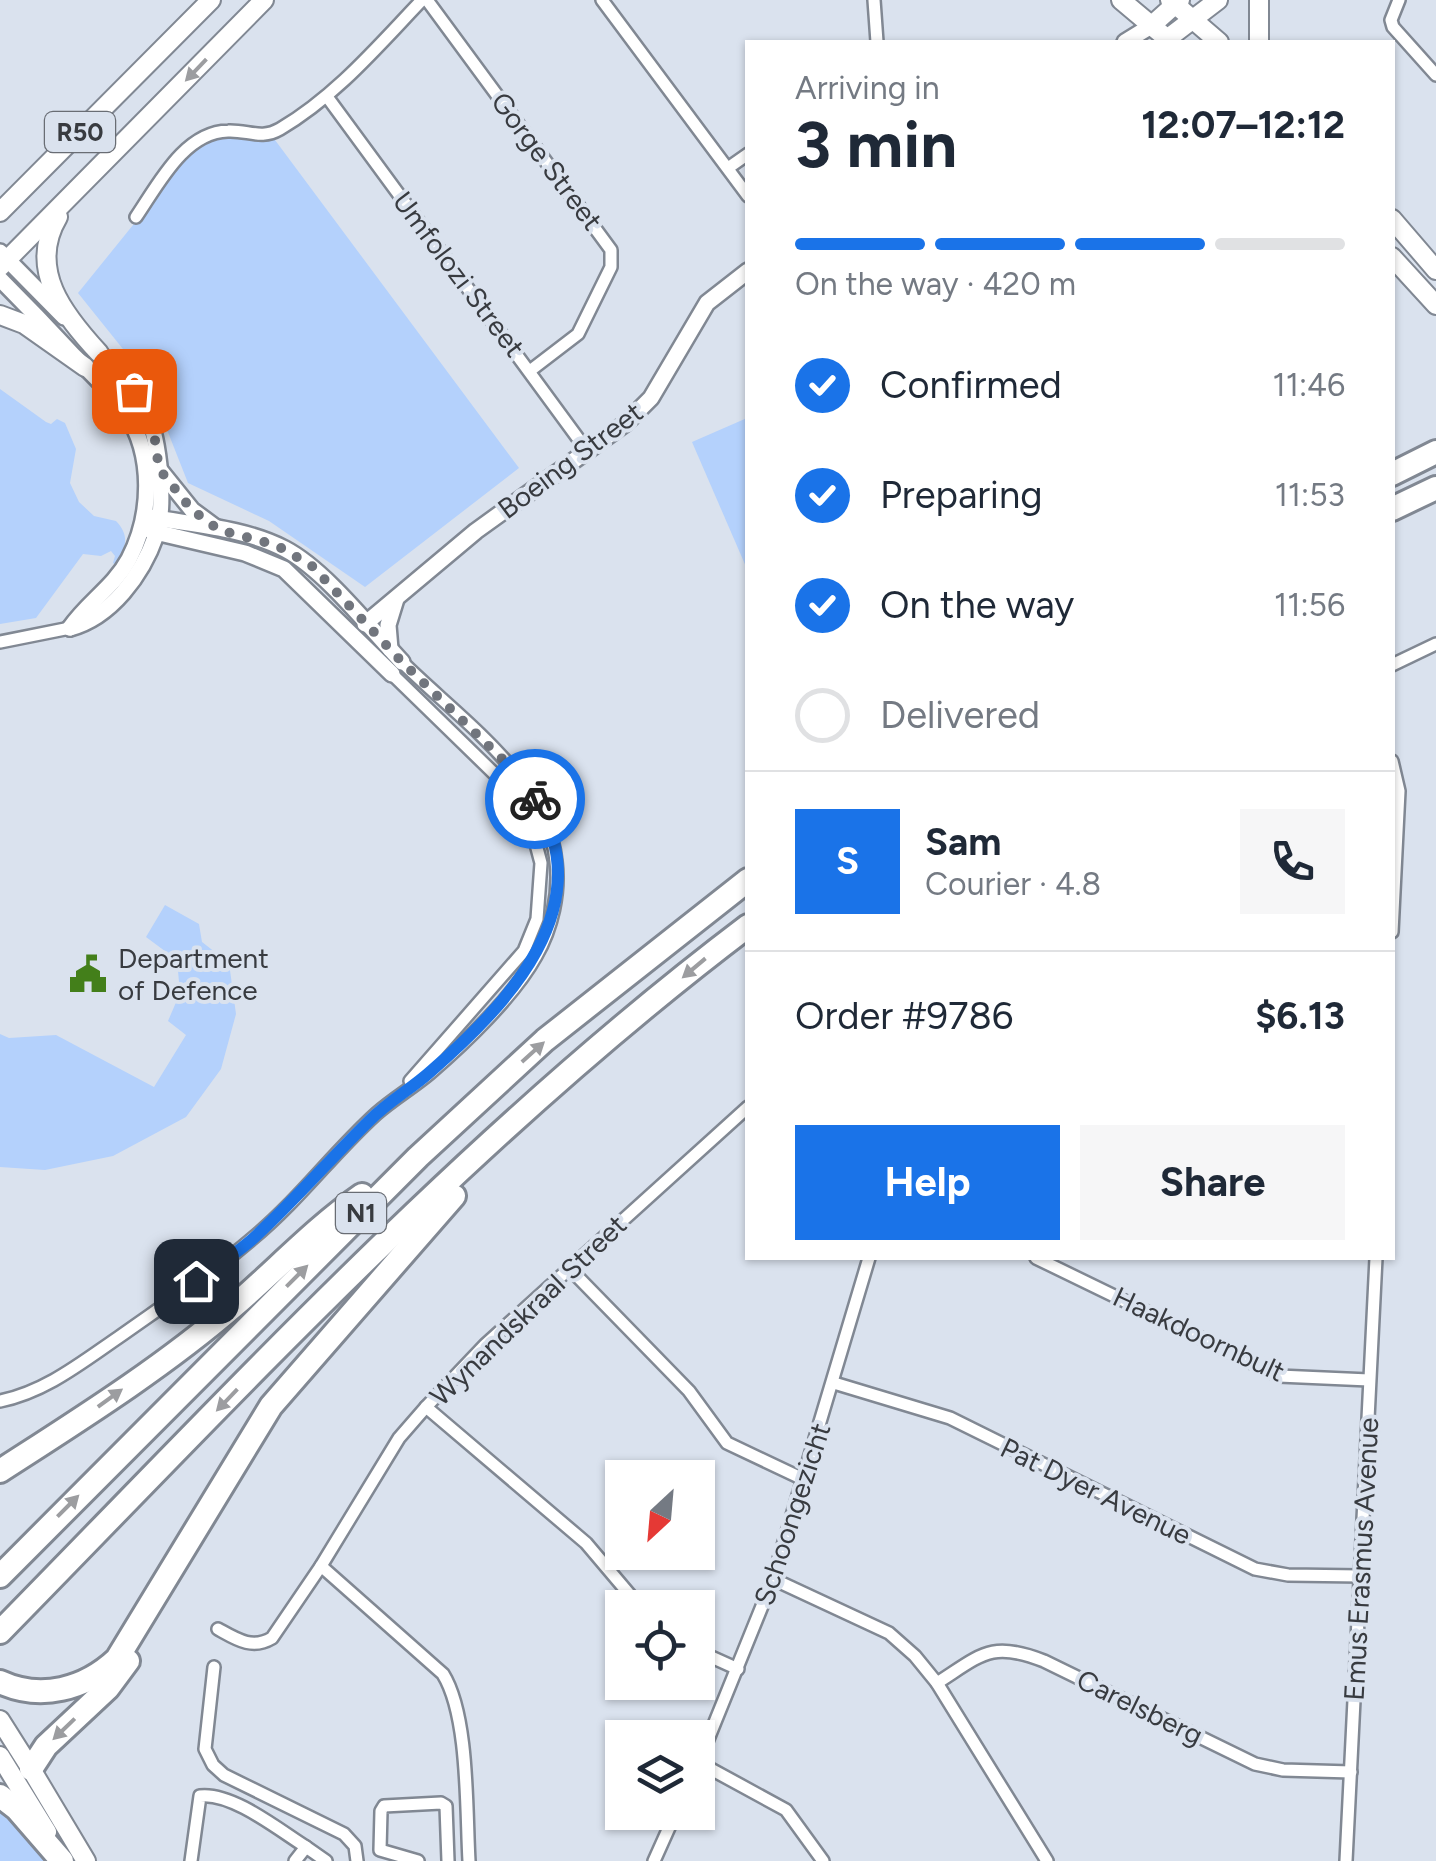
<!DOCTYPE html>
<html lang="en">
<head>
<meta charset="utf-8">
<style>
	:root { --surface:#fff; --page:#f6f6f7; --text:#1f2937; --muted:#747a83; --line:#e0e1e3; --accent:#1a73e8 }
	body { margin:0; font-family:Figtree,sans-serif; background:var(--page); color:var(--text); height:100vh; display:flex; flex-direction:column; font-size:38px; white-space:nowrap }
	* { box-sizing:border-box; margin:0 }
	p { font-size:32px; color:var(--muted) }
	.icon { flex:none; width:55px; height:55px; fill:none; stroke:currentColor; stroke-width:2; stroke-linecap:round; stroke-linejoin:round }
	.map { position:relative; flex:1; overflow:hidden }
	.panel { position:absolute; left:745px; top:40px; width:650px; height:1220px; display:flex; flex-direction:column; background:var(--surface); border-radius:0px; box-shadow:0 2px 8px #0004 }
	.panel>* { flex:none }
	.needle { width:65px; rotate:206deg }
	.tools { position:absolute; left:605px; top:1460px; display:grid; gap:20px }
	.tools a { display:grid; place-items:center; width:110px; height:110px; border-radius:0px; background:var(--surface); box-shadow:0 2px 8px #0004; font-size:50px }
	.pin { position:absolute; display:grid; place-items:center; width:85px; height:85px; color:#fff; margin:-42px; border-radius:20px; box-shadow:0 5px 15px #0006 }
	.courier { position:absolute; display:grid; place-items:center; width:100px; height:100px; margin:-50px; border:8px solid #1a73e8; border-radius:50%; background:#fff; color:#222; box-shadow:0 2px 12px #0007 }
	.headline em { font-style:normal; font-weight:700 }
	.headline div { display:flex; flex-direction:column-reverse }
	.headline { display:flex; align-items:center; justify-content:space-between; height:170px; padding:0 50px }
	h1 { font-size:65px; font-weight:700; line-height:75px }
	.bar { display:grid; grid-template-columns:repeat(4,1fr); gap:15px 10px; align-content:center; height:120px; padding:0 50px }
	.bar i { height:12px; border-radius:8px; background:var(--line) }
	.bar .selected { background:var(--accent) }
	.bar p { grid-column:span 4 }
	.line { display:flex; align-items:center; gap:25px; padding:0 50px; border-top:2px solid var(--line) }
	.line div { flex:1 }
	.round { display:grid; place-items:center; flex:none; width:105px; height:105px; border-radius:0px; background:var(--page) }
	ol { padding:0 50px; list-style:none }
	li { display:flex; align-items:center; gap:30px; height:110px }
	li p { margin-inline-start:auto }
	li .icon { padding:10px; border-radius:50%; background:var(--accent); color:#fff; stroke-width:4 }
	li:last-child { color:var(--muted) }
	li i { width:55px; height:55px; border:5px solid var(--line); border-radius:50% }
	.cta { display:flex; gap:20px; margin-top:auto; padding:20px 50px }
	.cta a { flex:1; height:115px; border-radius:0px; background:var(--accent); color:#fff; font-size:40px; font-weight:700; line-height:115px; text-align:center }
	.cta a+a { background:var(--page); color:var(--text) }
	.map>svg:first-child { display:block }
	.green { fill:#b4d1fc }
	.lines { fill:none; stroke-linecap:round; stroke-linejoin:round }
	.minor-casing { stroke:#818893; stroke-width:16 }
	.tertiary-casing { stroke:#818893; stroke-width:20 }
	.secondary-casing { stroke:#818893; stroke-width:22 }
	.primary-casing { stroke:#818893; stroke-width:22 }
	.motorway-casing { stroke:#818893; stroke-width:28 }
	.minor { stroke:#fff; stroke-width:11 }
	.tertiary { stroke:#fff; stroke-width:15 }
	.secondary { stroke:#fff; stroke-width:18 }
	.primary { stroke:#fff; stroke-width:18 }
	.motorway { stroke:#fff; stroke-width:22 }
	.oneway { fill:#9c9da0 }
	.done { stroke:#71757d; stroke-width:10; stroke-dasharray:0 18 }
	.route { stroke:#1a73e8; stroke-width:12 }
	.labels { text-anchor:middle; stroke-width:8; stroke-linejoin:round; paint-order:stroke }
	.shield { fill:#dae2ee; stroke:#696d74; stroke-width:2.5 }
	.shield-label { font-size:25px; font-weight:bold; fill:#383b40 }
	.street-label { font-size:28px; fill:#383b40; stroke:#dae2ee }
	.poi-label { font-size:28px; fill:#383b40; stroke:#dae2ee; text-anchor:start }
</style>
</head>
<body>
<div class="map">
<svg width="1436" height="1861" viewBox="0 0 1436 1861">
	<rect width="100%" height="100%" fill="#dae2ee"/>
	<!-- green -->
	<g class="green">
		<polygon points="205,136 275,140 519,468 365,587 269,521 188,483 147,379 78,293"/>
		<path d="M0 389 46 422 51 424 57 419 65 423 76 449 70 483 79 502 94 516 116 521C131 537 125 548 116 565L113 563 115 556 111 551 101 556 83 554 36 618 0 624Z"/>
		<polygon points="747,418 747,569 692,442"/>
		<polygon points="165,905 199,924 202,942 229,963 236,1014 221,1069 186,1117 113,1156 45,1170 0,1167 0,1034 9,1038 56,1035 154,1087 186,1035 168,1021 180,993 177,960 146,937"/>
		<polygon points="0,1808 12,1817 44,1861 0,1861"/>
	</g>
	<g class="lines">
		<!-- minor casing -->
		<g class="minor-casing">
			<g id="minor">
				<polyline points="427,0 611,250 611,267 578,334 531,370"/>
				<polyline points="602,0 748,196"/>
				<polyline points="874,0 877,42"/>
				<polyline points="1399,0 1391,20 1393,27 1436,75"/>
				<polyline points="328,98 588,452"/>
				<polyline points="728,168 748,154"/>
				<path d="M136 217C158 185 184 132 228 131 248 130 261 140 280 129 336 96 378 46 422 0"/>
				<polyline points="0,642 70,628"/>
				<polyline points="1392,665 1436,644"/>
				<polyline points="392,674 509,788 529,818 541,863 537,919 524,951 410,1081"/>
				<polyline points="1392,761 1399,791 1392,932"/>
				<polyline points="1036,1258 1279,1376 1369,1380"/>
				<polyline points="571,1270 689,1391 727,1443 803,1479"/>
				<polyline points="834,1383 950,1418 1255,1569 1288,1575 1361,1576"/>
				<path d="M0 1401C45 1392 81 1363 119 1337 164 1305 211 1274 253 1238 298 1201 333 1153 376 1114 393 1099 412 1088 430 1073 465 1043 514 996 536 956 552 928 560 893 556 861 548 778 457 717 402 662"/>
				<polyline points="426,1407 586,1543 641,1608"/>
				<path d="M321 1566 443 1674C469 1716 466 1810 469 1861"/>
				<polyline points="773,1579 889,1633 915,1656 937,1683 1047,1861"/>
				<path d="M218 1629C236 1639 252 1650 272 1638L321 1566 399 1438 426 1407 485 1345 748 1107"/>
				<polyline points="698,1651 738,1669"/>
				<polyline points="214,1667 205,1749 213,1765 224,1775 344,1834 355,1846 357,1861"/>
				<path d="M937 1683C981 1655 991 1640 1044 1661L1255 1764 1283 1770 1351 1772"/>
				<polyline points="698,1762 786,1810 823,1861"/>
				<polyline points="698,1764 773,1579 869,1258"/>
				<path d="M191 1861 200 1796C232 1792 279 1830 306 1847"/>
				<polyline points="295,1861 306,1847 326,1861"/>
				<polyline points="418,1861 380,1850 381,1811 384,1806 441,1803 446,1806 448,1861"/>
				<polyline points="654,1861 676,1812"/>
				<polyline points="1346,1861 1376,1258"/>
			</g>
		</g>
		<!-- tertiary casing -->
		<g class="tertiary-casing">
			<g id="tertiary">
				<polyline points="1125,42 1151,26"/>
				<polyline points="0,252 64,317"/>
				<path d="M0 279C25 304 50 330 74 356 92 374 111 391 126 413 154 455 152 515 129 559 114 587 88 602 70 628"/>
				<polyline points="159,469 192,510 215,527"/>
				<path d="M150 517C194 525 245 528 285 549 325 570 370 628 402 662"/>
				<polyline points="151,531 245,553 284,569 392,674"/>
				<polyline points="365,624 476,531 626,423 651,398 707,303 748,271"/>
				<path d="M70 628C111 617 142 575 156 535 166 506 159 441 147 413 136 387 113 368 94 348"/>
				<polyline points="390,649 388,625 396,599"/>
			</g>
		</g>
		<!-- secondary casing -->
		<g class="secondary-casing">
			<g id="secondary">
				<polyline points="1151,26 1180,0"/>
				<polyline points="1167,39 1218,0"/>
				<polyline points="31,1769 86,1861"/>
			</g>
		</g>
		<!-- primary casing -->
		<g class="primary-casing">
			<g id="primary">
				<polyline points="1121,0 1171,42"/>
				<polyline points="1170,0 1219,42"/>
				<polyline points="1259,42 1259,0"/>
				<polyline points="0,212 211,0"/>
				<path d="M58 217C27 269 64 315 99 353"/>
				<polyline points="1392,219 1436,270"/>
				<polyline points="1392,257 1436,305"/>
				<polyline points="0,267 264,0"/>
				<polyline points="0,315 24,324 85,367"/>
				<polyline points="0,1720 31,1769"/>
				<polyline points="0,1756 47,1832"/>
			</g>
		</g>
		<!-- motorway casing -->
		<g class="motorway-casing">
			<g id="motorway">
				<polyline points="1392,474 1436,452"/>
				<polyline points="1392,509 1436,488"/>
				<path d="M0 1471C79 1420 162 1368 234 1306 277 1269 316 1227 362 1195"/>
				<polyline points="0,1576 418,1157 545,1040 748,880"/>
				<path d="M0 1632C239 1388 474 1133 748 926"/>
				<path d="M0 1682C41 1701 85 1689 117 1659L271 1406 454 1196"/>
				<polyline points="31,1769 46,1746 108,1688 128,1661"/>
				<polyline points="0,1796 17,1809 62,1861"/>
			</g>
		</g>
		<!-- minor -->
		<use href="#minor" class="minor"/>
		<!-- tertiary -->
		<use href="#tertiary" class="tertiary"/>
		<!-- secondary -->
		<use href="#secondary" class="secondary"/>
		<!-- primary -->
		<use href="#primary" class="primary"/>
		<!-- motorway -->
		<use href="#motorway" class="motorway"/>
	</g>
	<!-- one-way arrows -->
	<defs><path id="oneway-solid" d="M-6-.8H1V-3.2L6.5 0L1 3.2V.8H-6Z" transform="scale(2.5)"/></defs>
	<g class="oneway">
		<use href="#oneway-solid" transform="translate(196 70) rotate(134)"/>
		<use href="#oneway-solid" transform="translate(694 968) rotate(140)"/>
		<use href="#oneway-solid" transform="translate(533 1052) rotate(-42)"/>
		<use href="#oneway-solid" transform="translate(297 1276) rotate(-45)"/>
		<use href="#oneway-solid" transform="translate(110 1398) rotate(-36)"/>
		<use href="#oneway-solid" transform="translate(227 1400) rotate(134)"/>
		<use href="#oneway-solid" transform="translate(68 1506) rotate(-45)"/>
		<use href="#oneway-solid" transform="translate(64 1729) rotate(136)"/>
	</g>
	<g class="lines">
		<!-- done -->
		<polyline class="done" points="134,391 154,433 159,469 192,510 219,530 276,545 312,566 402,662 522,778 535,799"/>
		<!-- route -->
		<path class="route" d="M196 1281C216 1266 239 1252 257 1235 297 1198 332 1157 370 1120 389 1101 411 1089 430 1072 506 1006 603 906 535 799"/>
	</g>
	<!-- icons -->
	<defs>
		<g id="civic-bare" transform="scale(3)"><path d="M-.6-6.5H3V-4.5H.6V-3L4-1V1h2V6H-6V1h2V-1L-.6-3ZM-1.2 2.5V6h2.4V2.5Z" fill="#437f1a" stroke="#dae2ee" stroke-width="2.5" paint-order="stroke"/></g>
	</defs>
	<g fill-rule="evenodd">
		<use href="#civic-bare" x="88" y="974"/>
	</g>
	<g class="labels">
		<!-- shield labels -->
		<g class="shield">
			<rect x="45" y="112" width="70" height="40" rx="8"/>
			<rect x="336" y="1193" width="50" height="40" rx="8"/>
		</g>
		<g class="shield-label">
			<text x="80" y="141">R50</text>
			<text x="361" y="1222">N1</text>
		</g>
		<!-- street labels -->
		<g class="street-label">
			<text transform="translate(547 161) rotate(53)" y="10">Gorge Street</text>
			<text transform="translate(459 274) rotate(53)" y="10">Umfolozi Street</text>
			<text transform="translate(570 460) rotate(-37)" y="10">Boeing Street</text>
			<text transform="translate(528 1310) rotate(-44)" y="10">Wynandskraal Street</text>
			<text transform="translate(1199 1334) rotate(25)" y="10">Haakdoornbult</text>
			<text transform="translate(1096 1491) rotate(26)" y="10">Pat Dyer Avenue</text>
			<text transform="translate(792 1514) rotate(-72)" y="10">Schoongezicht</text>
			<text transform="translate(1361 1559) rotate(-87)" y="10">Emus Erasmus Avenue</text>
			<text transform="translate(1140 1707) rotate(26)" y="10">Carelsberg</text>
		</g>
		<!-- poi labels -->
		<g class="poi-label">
			<text x="118" y="968">Department<tspan x="118" dy="32">of Defence</tspan></text>
		</g>
	</g>
</svg>
<div class="tools">
<a><svg class="needle" viewBox="-14 -14 28 28"><path d="M0-13l5 13h-10z" fill="#e53935"/><path d="M0 13l5-13h-10z" fill="#747a83"/></svg></a>
<a><svg class="icon" aria-label="locate" viewBox="0 0 24 24"><circle cx="12" cy="12" r="6"/><path d="M12 2v4M12 18v4M2 12h4M18 12h4"/></svg></a>
<a><svg class="icon" aria-label="layers" viewBox="0 0 24 24"><path d="M12 4l9 5-9 5-9-5zM3 14l9 5 9-5"/></svg></a>
</div>
<div class="pin" style="left:134px;top:391px;background:#ea580c"><svg class="icon" aria-label="bag" viewBox="0 0 24 24"><path d="M5 8h14l-1 12H6zM9 8a3 3 0 0 1 6 0"/></svg></div>
<div class="pin" style="left:196px;top:1281px;background:#1f2937"><svg class="icon" aria-label="home" viewBox="0 0 24 24"><path d="M3 11l9-7 9 7M6 9v11h12V9"/></svg></div>
<div class="courier" style="left:535px;top:799px"><svg class="icon" aria-label="bike" viewBox="0 0 24 24"><circle cx="6" cy="16" r="4"/><circle cx="18" cy="16" r="4"/><path d="M6 16l4-8h5l3 8M10 8l3 8H6M13 5h3"/></svg></div>
<section class="panel">
<div class="headline"><div><h1>3 min</h1><p>Arriving in</p></div><em>12:07–12:12</em></div>
<div class="bar"><i class="selected"></i><i class="selected"></i><i class="selected"></i><i></i><p>On the way · 420 m</p></div>
<ol>
<li><svg class="icon" aria-label="check" viewBox="0 0 24 24"><path d="M5 12l5 5 9-10"/></svg>Confirmed<p>11:46</p></li>
<li><svg class="icon" aria-label="check" viewBox="0 0 24 24"><path d="M5 12l5 5 9-10"/></svg>Preparing<p>11:53</p></li>
<li><svg class="icon" aria-label="check" viewBox="0 0 24 24"><path d="M5 12l5 5 9-10"/></svg>On the way<p>11:56</p></li>
<li><i></i>Delivered</li>
</ol>
<div class="line" style="height:180px"><b class="round" style="background:var(--accent);color:#fff">S</b><div><b>Sam</b><p>Courier · 4.8</p></div><a class="round"><svg class="icon" aria-label="phone" viewBox="0 0 24 24"><path d="M5 4h4l2 5-3 2q2 4 5 5l2-3 5 2v4C11 20 4 13 5 4z"/></svg></a></div>
<div class="line" style="height:130px"><div>Order #9786</div><b>$6.13</b></div>
<div class="cta"><a>Help</a><a>Share</a></div>
</section>
</div>
</body>
</html>
